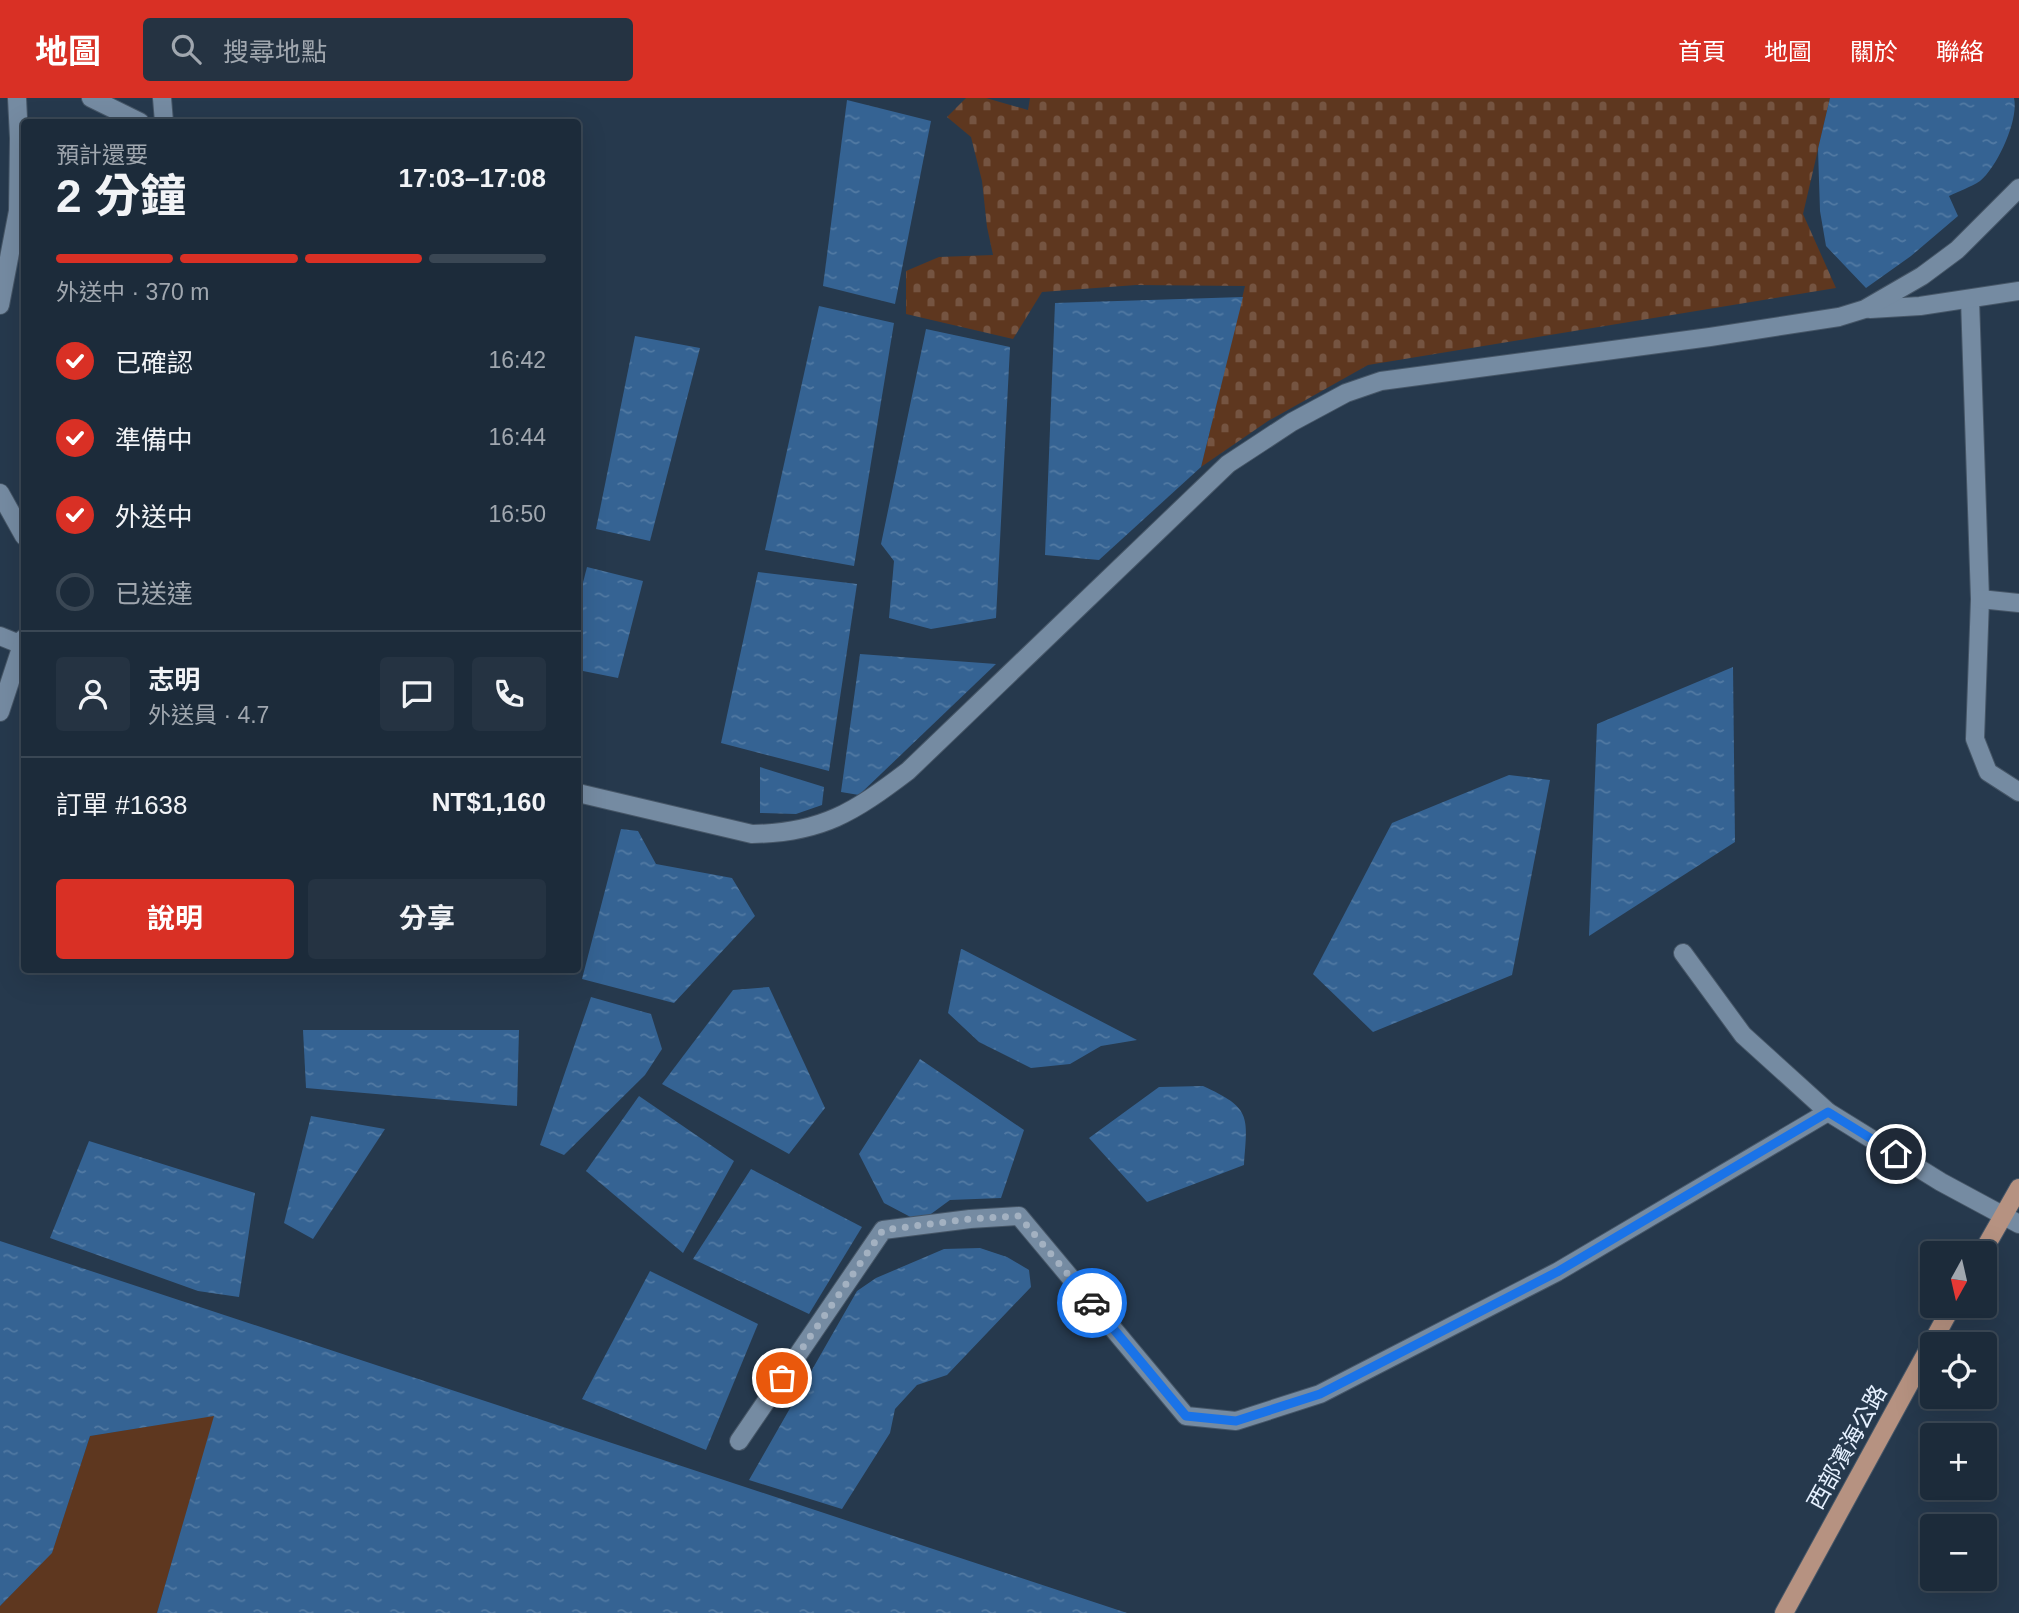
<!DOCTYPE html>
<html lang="zh-TW">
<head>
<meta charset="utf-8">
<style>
	:root { --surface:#1c2b3a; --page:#253342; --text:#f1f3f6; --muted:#a0a7af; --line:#3a4754; --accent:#d93025 }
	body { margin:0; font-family:Arial,"Noto Sans TC",sans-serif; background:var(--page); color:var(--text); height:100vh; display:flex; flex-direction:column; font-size:26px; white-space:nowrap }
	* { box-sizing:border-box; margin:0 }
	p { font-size:23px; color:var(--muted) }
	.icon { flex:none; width:38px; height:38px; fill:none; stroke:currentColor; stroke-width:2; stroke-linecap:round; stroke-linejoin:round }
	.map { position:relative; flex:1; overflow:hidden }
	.sheet { position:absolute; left:21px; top:21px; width:560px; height:854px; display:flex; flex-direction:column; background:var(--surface); border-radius:7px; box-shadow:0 7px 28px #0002,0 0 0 2px var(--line) }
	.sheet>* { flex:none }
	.needle { width:46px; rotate:188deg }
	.controls { position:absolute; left:1920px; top:1143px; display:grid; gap:14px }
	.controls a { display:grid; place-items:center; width:77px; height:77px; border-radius:7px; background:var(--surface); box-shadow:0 7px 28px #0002,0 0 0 2px var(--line); font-size:35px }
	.pin { position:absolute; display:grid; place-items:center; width:60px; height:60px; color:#fff; margin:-30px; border:4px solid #fff; border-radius:50%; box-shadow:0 2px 7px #0007 }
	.courier { position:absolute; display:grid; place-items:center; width:70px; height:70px; margin:-35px; border:5px solid #1a73e8; border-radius:50%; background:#fff; color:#222; box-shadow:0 2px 9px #0007 }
	.head em { font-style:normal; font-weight:700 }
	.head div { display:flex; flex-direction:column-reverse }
	.head { display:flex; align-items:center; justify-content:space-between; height:119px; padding:0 35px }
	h1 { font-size:46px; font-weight:700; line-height:52px }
	.bar { display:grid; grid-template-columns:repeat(4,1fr); gap:10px 7px; align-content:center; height:84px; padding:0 35px }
	.bar i { height:9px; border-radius:5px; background:var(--line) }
	.bar .current { background:var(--accent) }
	.bar p { grid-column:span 4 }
	.line { display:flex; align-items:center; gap:18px; padding:0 35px; border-top:2px solid var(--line) }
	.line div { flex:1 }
	.round { display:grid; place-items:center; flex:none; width:74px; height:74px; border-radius:7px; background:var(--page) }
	ol { padding:0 35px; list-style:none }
	li { display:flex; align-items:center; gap:21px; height:77px }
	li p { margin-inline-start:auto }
	li .icon { padding:7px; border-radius:50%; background:var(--accent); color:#fff; stroke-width:4 }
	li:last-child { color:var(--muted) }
	li i { width:38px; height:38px; border:4px solid var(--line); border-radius:50% }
	.action { display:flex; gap:14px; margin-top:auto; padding:14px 35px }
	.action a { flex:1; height:80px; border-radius:7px; background:var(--accent); color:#fff; font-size:28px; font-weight:700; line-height:80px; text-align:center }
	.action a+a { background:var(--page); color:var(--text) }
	header { display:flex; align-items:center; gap:42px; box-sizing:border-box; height:98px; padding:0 35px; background:var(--accent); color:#fff }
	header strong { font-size:33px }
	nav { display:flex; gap:38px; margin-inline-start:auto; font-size:24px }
	.search { width:490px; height:63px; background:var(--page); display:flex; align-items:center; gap:18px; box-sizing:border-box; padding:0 24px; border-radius:7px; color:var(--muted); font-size:26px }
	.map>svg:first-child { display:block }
	.grass { fill:#5e371f }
	.cemetery { fill:url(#cemetery-stones) }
	.water { fill:url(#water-ripples) }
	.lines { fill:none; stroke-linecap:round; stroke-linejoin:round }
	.minor-casing { stroke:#465667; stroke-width:20 }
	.major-casing { stroke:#465667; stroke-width:20 }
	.minor { stroke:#758ba2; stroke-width:18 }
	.major { stroke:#b69281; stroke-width:18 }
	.done { stroke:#a3b1c1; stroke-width:7; stroke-dasharray:0 12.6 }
	.route { stroke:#1a73e8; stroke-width:9 }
	.labels { text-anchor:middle; stroke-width:5; stroke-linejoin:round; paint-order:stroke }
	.street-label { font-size:23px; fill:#e6f1ff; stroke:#26394d }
</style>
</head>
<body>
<header>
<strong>地圖</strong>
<div class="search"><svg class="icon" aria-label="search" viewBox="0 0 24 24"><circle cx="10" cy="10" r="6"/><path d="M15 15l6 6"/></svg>搜尋地點</div>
<nav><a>首頁</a><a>地圖</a><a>關於</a><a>聯絡</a></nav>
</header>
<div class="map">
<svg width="2019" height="1515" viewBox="0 0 2019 1515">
	<defs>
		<pattern id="cemetery-stones" width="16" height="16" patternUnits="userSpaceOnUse" patternTransform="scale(1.75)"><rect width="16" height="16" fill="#5e371f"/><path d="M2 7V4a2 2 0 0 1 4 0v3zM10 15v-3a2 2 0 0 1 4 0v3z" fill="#755441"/></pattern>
		<pattern id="water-ripples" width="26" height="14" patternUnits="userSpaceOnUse" patternTransform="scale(1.75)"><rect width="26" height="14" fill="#356393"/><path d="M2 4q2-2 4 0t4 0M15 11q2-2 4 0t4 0" fill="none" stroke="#527aa3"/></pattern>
	</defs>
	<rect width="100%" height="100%" fill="#26394d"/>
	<!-- grass -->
	<polygon class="grass" points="215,1317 157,1515 0,1515 0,1508 52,1454 90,1338"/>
	<!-- cemetery -->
	<polygon class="cemetery" points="966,0 986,0 1028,12 1030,0 1830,0 1803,116 1836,190 1368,267 1268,323 1201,369 1245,188 1136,187 1042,194 1013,241 906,216 906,173 939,159 993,157 987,129 982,83 971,39 947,19"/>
	<!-- water -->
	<g class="water">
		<path d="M1830 0H2014C2019 21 1998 68 1980 83 1971 89 1959 93 1949 98L1958 118 1911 158 1866 190 1826 148 1820 113 1818 51Z"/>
		<polygon points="847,2 931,23 895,206 823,188"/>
		<polygon points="1243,199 1201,369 1099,462 1045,457 1055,205"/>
		<polygon points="819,208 894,225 854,468 765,452"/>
		<polygon points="926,231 1010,249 996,520 931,531 889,520 894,463 881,446"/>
		<polygon points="635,238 700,250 650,443 596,431"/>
		<polygon points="587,469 643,483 618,580 578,572 578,504"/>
		<polygon points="758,474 857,486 829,673 721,645"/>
		<polygon points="860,556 996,566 859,697 841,694"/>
		<polygon points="1733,569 1735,744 1589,838 1597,626"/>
		<polygon points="760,669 824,689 822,707 796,716 760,715"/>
		<polygon points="1509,677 1550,682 1512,877 1373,934 1313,876 1392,725"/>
		<polygon points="621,731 638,733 656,766 732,780 755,818 674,905 582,881"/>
		<polygon points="961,851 962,851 1137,942 1101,948 1070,966 1031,970 979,944 948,915"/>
		<polygon points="769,889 825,1010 789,1056 662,986 733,892"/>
		<polygon points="591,899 651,916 662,951 645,977 564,1057 540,1047"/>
		<polygon points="303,932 519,932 517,1008 306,990"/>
		<polygon points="920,961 1024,1032 1001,1100 950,1102 920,1124 884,1105 859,1056"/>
		<path d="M1203 988C1251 1010 1248 1017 1244 1067L1147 1104 1089 1040 1159 989Z"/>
		<polygon points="639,998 734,1063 683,1155 586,1073"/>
		<polygon points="311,1018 385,1031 313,1141 284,1125"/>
		<polygon points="89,1043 255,1095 239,1199 198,1193 50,1140"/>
		<polygon points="751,1071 862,1129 809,1216 693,1161"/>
		<polygon points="0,1143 1127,1515 157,1515 214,1318 90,1338 52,1455 0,1508"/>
		<polygon points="980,1150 1007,1159 1029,1172 1031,1189 947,1277 917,1287 895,1311 890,1335 842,1411 749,1382 857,1193 876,1180 944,1151"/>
		<polygon points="650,1173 758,1226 706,1352 582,1301"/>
	</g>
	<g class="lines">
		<!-- minor casing -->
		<g class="minor-casing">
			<g id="minor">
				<polyline points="91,0 140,24"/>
				<polyline points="162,0 164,24"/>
				<polyline points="1970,201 1980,501 1975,641 1988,674 2019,694"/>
				<polyline points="0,207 18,113 19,40 17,0"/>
				<polyline points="1870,211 1920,208 2019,193"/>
				<polyline points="0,395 24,438"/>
				<polyline points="1980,501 2019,505"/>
				<polyline points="0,538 22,547 24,540"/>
				<polyline points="0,614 22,547 24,547"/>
				<path d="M578 695 752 736C822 735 854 714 908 673L1228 366 1292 324 1346 295 1381 283 1710 239 1839 219 1865 211 1922 178 1957 152 2019 90"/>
				<polyline points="1683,855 1743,937 1828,1014 1941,1084 2019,1126"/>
				<polyline points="739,1343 883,1132 970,1121 1019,1118 1186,1318 1236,1323 1320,1296 1557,1174 1828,1014"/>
			</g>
		</g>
		<!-- major casing -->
		<g class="major-casing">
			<g id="major">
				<polyline points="1982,1155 2019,1090"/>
				<polyline points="1784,1515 1952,1208"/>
			</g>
		</g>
		<!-- minor -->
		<use href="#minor" class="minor"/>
		<!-- major -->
		<use href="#major" class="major"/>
	</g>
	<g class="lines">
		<!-- done -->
		<polyline class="done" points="782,1280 883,1132 970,1121 1019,1118 1092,1205"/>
		<!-- route -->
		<polyline class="route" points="1092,1205 1186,1318 1236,1323 1320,1296 1557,1174 1828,1014 1896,1056"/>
	</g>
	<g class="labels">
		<!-- street labels -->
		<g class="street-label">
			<text transform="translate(1847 1349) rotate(-61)" y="8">西部濱海公路</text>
		</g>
	</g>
</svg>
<div class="controls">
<a><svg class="needle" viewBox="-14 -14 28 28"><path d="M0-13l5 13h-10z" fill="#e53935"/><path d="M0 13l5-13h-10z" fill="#a0a7af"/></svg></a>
<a><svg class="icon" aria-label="locate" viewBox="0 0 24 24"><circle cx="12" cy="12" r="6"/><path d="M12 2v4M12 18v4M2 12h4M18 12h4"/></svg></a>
<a>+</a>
<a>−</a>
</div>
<div class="pin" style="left:782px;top:1280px;background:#ea580c"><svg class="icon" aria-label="bag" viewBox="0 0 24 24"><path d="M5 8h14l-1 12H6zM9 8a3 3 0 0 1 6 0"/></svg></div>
<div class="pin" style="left:1896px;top:1056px;background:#1f2937"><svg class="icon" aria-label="home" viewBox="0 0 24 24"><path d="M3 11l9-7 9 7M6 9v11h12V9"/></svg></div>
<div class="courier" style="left:1092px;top:1205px"><svg class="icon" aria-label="car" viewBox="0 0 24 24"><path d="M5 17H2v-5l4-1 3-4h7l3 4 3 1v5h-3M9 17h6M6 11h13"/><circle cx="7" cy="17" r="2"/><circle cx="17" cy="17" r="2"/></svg></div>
<section class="sheet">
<div class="head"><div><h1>2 分鐘</h1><p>預計還要</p></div><em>17:03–17:08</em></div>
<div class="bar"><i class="current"></i><i class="current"></i><i class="current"></i><i></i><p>外送中 · 370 m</p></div>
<ol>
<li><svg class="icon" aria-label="check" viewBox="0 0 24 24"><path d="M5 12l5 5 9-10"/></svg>已確認<p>16:42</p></li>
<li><svg class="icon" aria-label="check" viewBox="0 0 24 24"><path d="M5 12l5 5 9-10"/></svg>準備中<p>16:44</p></li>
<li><svg class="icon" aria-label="check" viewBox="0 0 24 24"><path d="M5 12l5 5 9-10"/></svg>外送中<p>16:50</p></li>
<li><i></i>已送達</li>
</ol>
<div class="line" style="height:126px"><a class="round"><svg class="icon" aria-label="person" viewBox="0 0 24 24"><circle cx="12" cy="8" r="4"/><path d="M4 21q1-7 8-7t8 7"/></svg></a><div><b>志明</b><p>外送員 · 4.7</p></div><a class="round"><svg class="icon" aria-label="chat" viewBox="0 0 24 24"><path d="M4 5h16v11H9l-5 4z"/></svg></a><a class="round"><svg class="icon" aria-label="phone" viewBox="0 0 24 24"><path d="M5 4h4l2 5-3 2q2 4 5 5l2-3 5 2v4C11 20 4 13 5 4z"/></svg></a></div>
<div class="line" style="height:91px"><div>訂單 #1638</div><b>NT$1,160</b></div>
<div class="action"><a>說明</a><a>分享</a></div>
</section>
</div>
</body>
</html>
